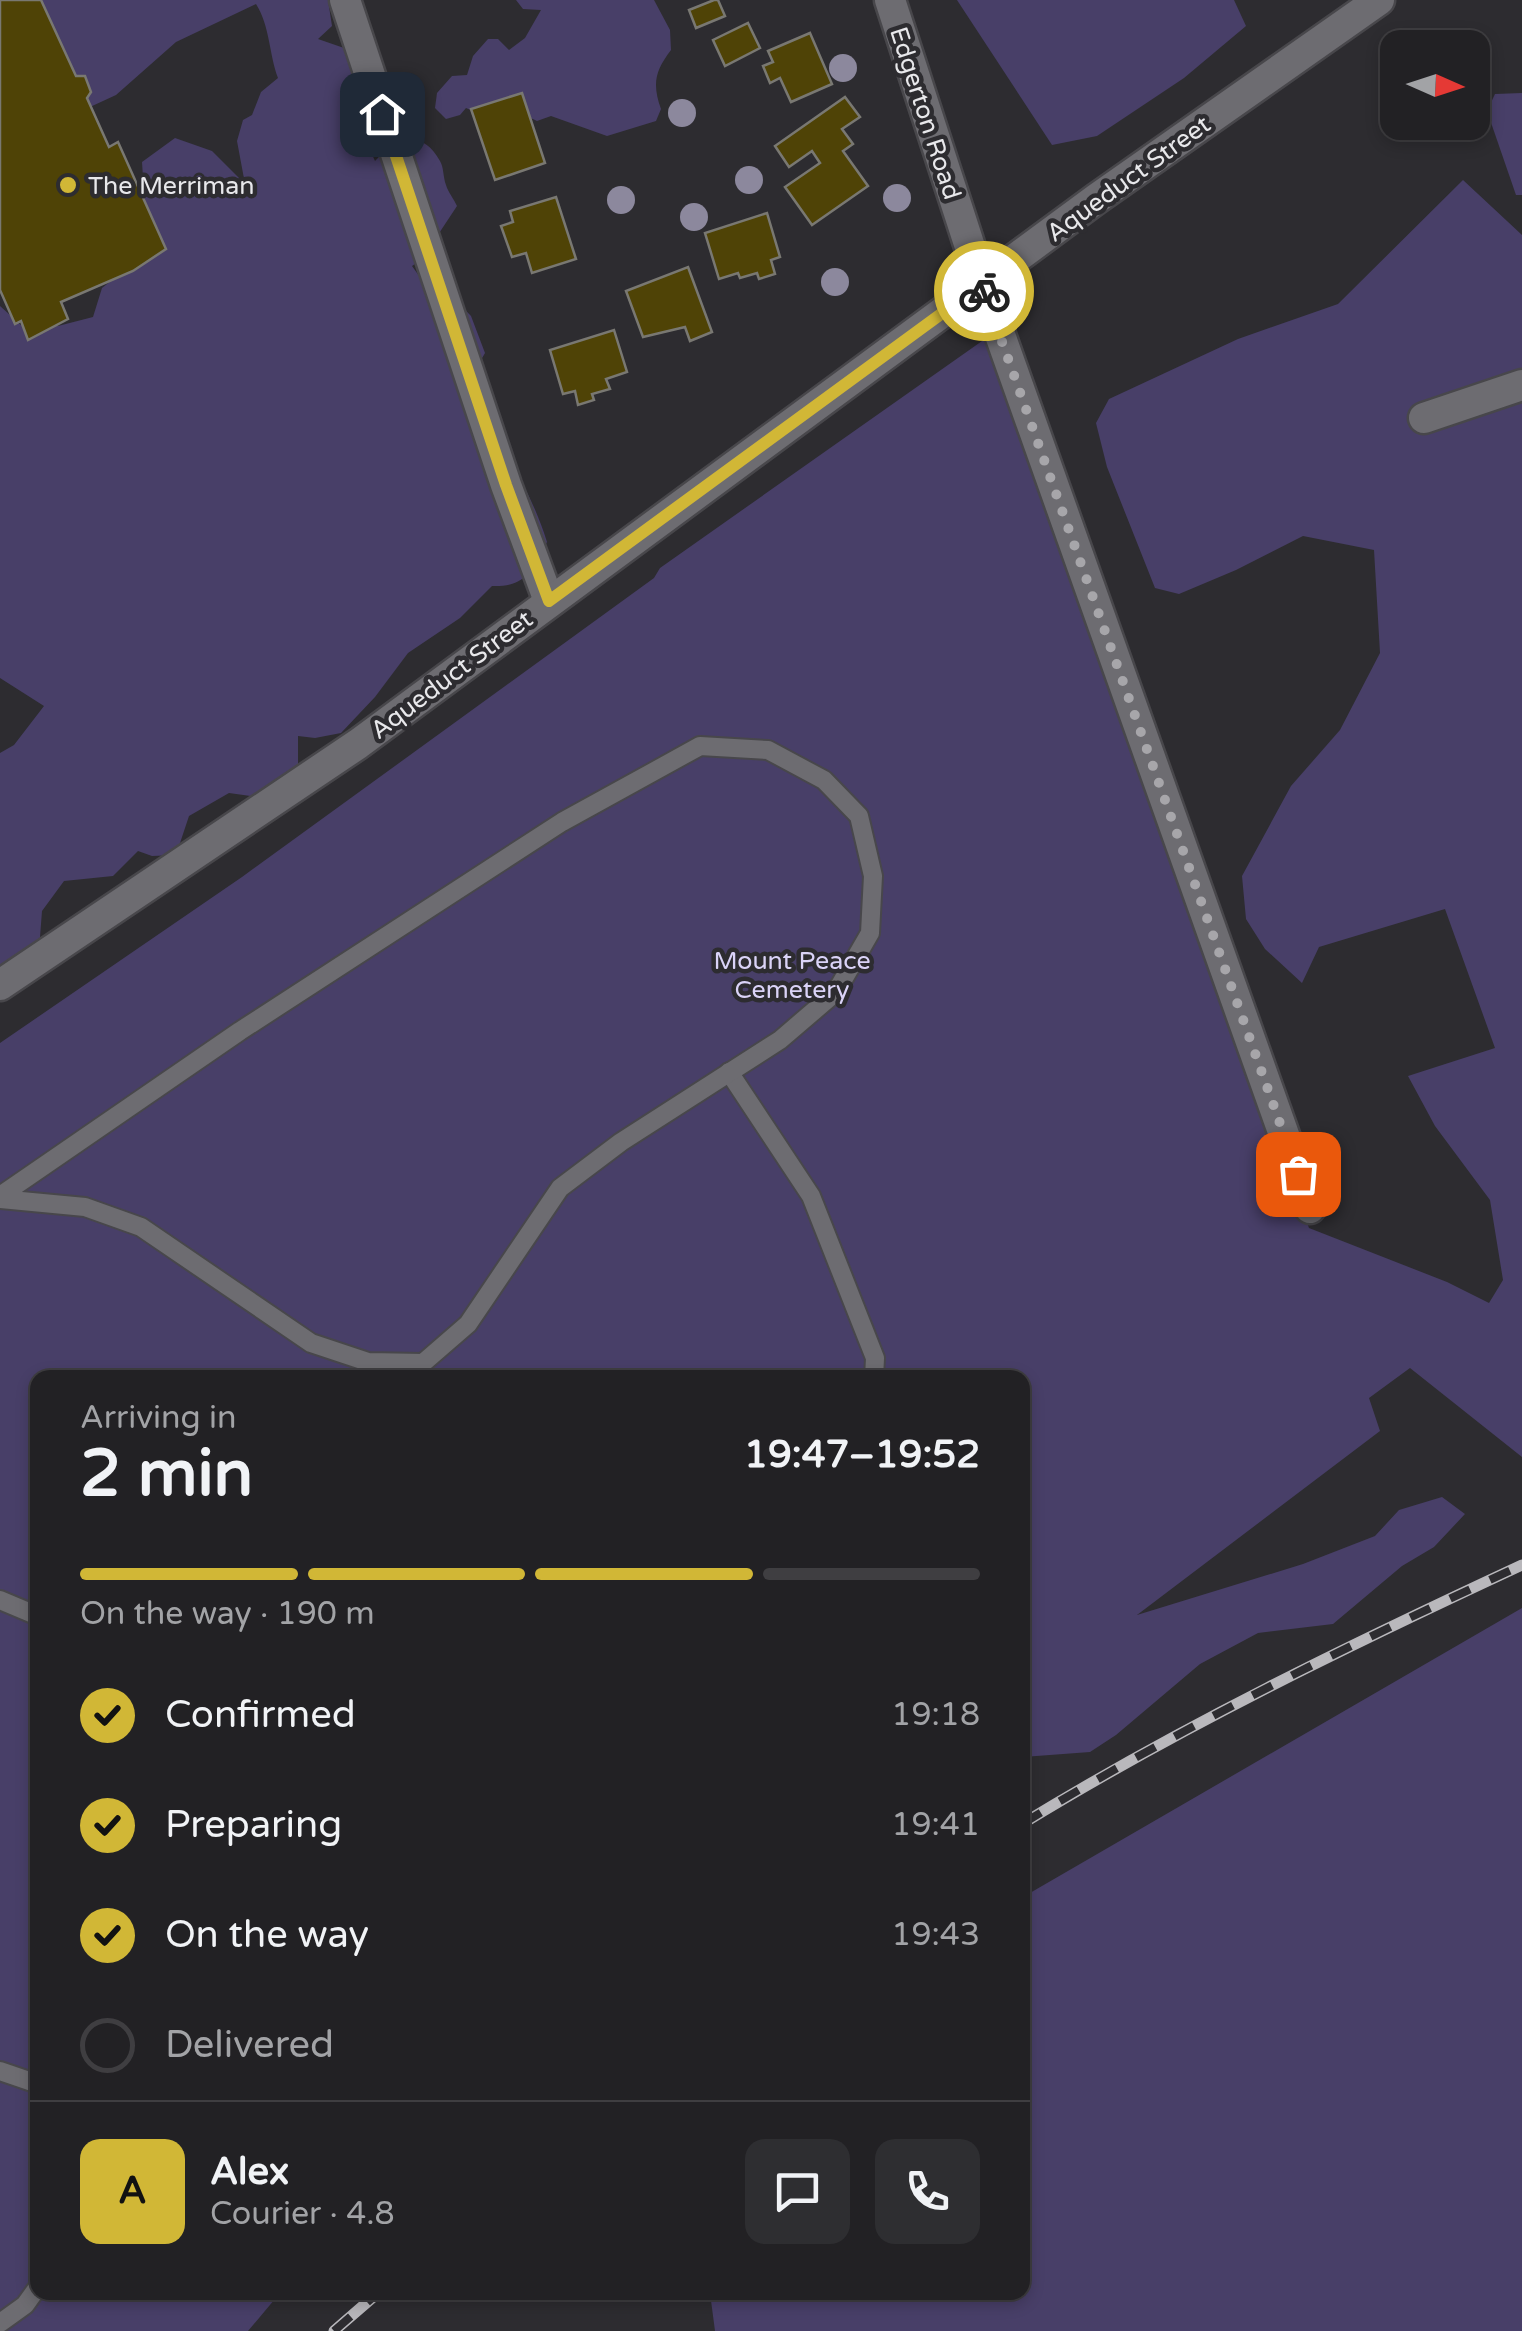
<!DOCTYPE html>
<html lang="en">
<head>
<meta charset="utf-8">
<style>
	:root { --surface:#222124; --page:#2e2e31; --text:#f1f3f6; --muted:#a2a3a6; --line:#3f3e41; --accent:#d1b736 }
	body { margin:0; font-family:"Varela Round",sans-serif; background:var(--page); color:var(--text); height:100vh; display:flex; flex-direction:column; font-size:38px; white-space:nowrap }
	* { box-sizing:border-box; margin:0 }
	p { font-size:32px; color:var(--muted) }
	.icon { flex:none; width:55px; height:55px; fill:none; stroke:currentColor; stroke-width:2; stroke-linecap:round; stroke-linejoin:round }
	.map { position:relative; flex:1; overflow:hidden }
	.details { position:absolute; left:30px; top:1370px; width:1000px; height:930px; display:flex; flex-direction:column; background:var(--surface); border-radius:20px; box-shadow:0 5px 15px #0003,0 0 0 2px var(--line) }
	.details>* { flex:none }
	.needle { width:65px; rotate:93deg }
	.fabs { position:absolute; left:1380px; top:30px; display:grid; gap:20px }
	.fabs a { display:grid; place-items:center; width:110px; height:110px; border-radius:20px; background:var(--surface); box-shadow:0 5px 15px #0003,0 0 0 2px var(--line); font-size:50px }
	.pin { position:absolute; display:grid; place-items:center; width:85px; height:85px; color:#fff; margin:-42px; border-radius:20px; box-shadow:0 5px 15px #0006 }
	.courier { position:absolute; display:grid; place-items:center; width:100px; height:100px; margin:-50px; border:8px solid #d1b736; border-radius:50%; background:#fff; color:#222; box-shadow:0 2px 12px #0007 }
	.summary em { font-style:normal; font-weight:700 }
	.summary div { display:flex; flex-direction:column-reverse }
	.summary { display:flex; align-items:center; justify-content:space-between; height:170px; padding:0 50px }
	h1 { font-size:65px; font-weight:700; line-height:75px }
	.bar { display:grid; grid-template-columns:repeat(4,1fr); gap:15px 10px; align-content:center; height:120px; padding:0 50px }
	.bar i { height:12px; border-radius:8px; background:var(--line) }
	.bar .on { background:var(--accent) }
	.bar p { grid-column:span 4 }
	.line { display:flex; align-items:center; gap:25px; padding:0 50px; border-top:2px solid var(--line) }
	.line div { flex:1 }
	.round { display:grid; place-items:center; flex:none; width:105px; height:105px; border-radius:20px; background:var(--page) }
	ol { padding:0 50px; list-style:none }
	li { display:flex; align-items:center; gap:30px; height:110px }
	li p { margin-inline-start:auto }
	li .icon { padding:10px; border-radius:50%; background:var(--accent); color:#111; stroke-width:4 }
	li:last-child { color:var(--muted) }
	li i { width:55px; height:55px; border:5px solid var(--line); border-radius:50% }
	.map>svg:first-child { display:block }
	.green { fill:#483f68 }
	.building { fill:#4f4306; stroke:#797872; stroke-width:2.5 }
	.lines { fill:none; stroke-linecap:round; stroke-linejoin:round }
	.lane-casing { stroke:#48474b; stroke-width:22 }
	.street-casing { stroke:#48474b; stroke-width:35 }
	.lane { stroke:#6d6c71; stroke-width:18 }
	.street { stroke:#6d6c71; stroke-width:30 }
	.rail-casing { stroke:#b9b8bc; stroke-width:11 }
	.rail { stroke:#2d2c30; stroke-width:8; stroke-dasharray:22; stroke-linecap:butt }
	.tree { fill:#8c889d }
	.done { stroke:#a7a6aa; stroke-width:10; stroke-dasharray:0 18 }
	.route { stroke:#d1b736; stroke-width:12 }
	.poi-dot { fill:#d1b736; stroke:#2d2c30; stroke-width:4 }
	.labels { text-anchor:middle; stroke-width:9; stroke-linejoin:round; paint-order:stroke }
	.street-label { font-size:25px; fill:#e8e8eb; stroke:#2d2c30 }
	.poi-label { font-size:25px; fill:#e8e8eb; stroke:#2d2c30; text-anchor:start }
	.park-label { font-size:25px; fill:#dad3f7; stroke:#2d2c30 }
</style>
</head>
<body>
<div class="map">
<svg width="1522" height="2331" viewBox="0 0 1522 2331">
	<rect width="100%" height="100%" fill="#2d2c30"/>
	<!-- green -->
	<g class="green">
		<path d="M41 0H328L332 26 318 39 370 57 392 78 398 113 360 128 375 161C396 139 421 127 440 161 444 168 443 177 446 185 448 192 454 199 457 206L422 259 412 266 427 287 448 292 471 316 485 353 466 386C496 441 528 481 547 542 532 570 527 587 492 586L460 618 408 653 375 697 341 733 315 738 298 736V772L265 798 229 793 189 816 176 855 152 856 138 851 113 876 64 881 42 911 39 950 0 973V753L14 745 44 706 0 678V306L21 325 58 326 93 317 102 288 160 242 145 209 142 162 175 138 212 151 245 184 237 141 243 120 252 115 261 92 278 78C269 54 270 26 256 4L176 42 116 95 90 107Z"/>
		<path d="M516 0H654L670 30 671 50C655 71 652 84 661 109L656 121 607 136 551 116 537 121C510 108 495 122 466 108L460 115 446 119 435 108 437 93 452 76 467 75 473 56 488 39H498L509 50 525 38 541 10 523 9Z"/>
		<polygon points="957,0 1234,0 1246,26 1184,78 1097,136 1052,145"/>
		<polygon points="1522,93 1522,195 1516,195 1487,111 1495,94"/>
		<polygon points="1463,180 1522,235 1522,1457 1410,1368 1369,1398 1380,1431 1137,1615 1303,1564 1375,1536 1399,1510 1442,1497 1465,1514 1434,1547 1402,1566 1333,1624 1258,1633 1200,1664 1116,1735 1090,1752 1023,1757 1022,1378 38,1378 38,2292 280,2293 248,2331 0,2331 0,1043 242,877 654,578 660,568 992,334 1309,1228 1447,1282 1489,1303 1503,1280 1490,1200 1435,1126 1408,1076 1495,1048 1445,909 1319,947 1302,983 1265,949 1246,919 1242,876 1291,786 1340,730 1380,653 1374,550 1303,536 1236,570 1179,594 1155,588 1107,467 1096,423 1109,399 1238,339 1338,304"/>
		<polygon points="1522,1608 1522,2331 715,2331 710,2293 1022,2292 1023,1897"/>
	</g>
	<!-- building -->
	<g class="building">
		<polygon points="0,0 41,0 76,76 85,76 91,92 87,98 109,147 118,142 166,249 133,271 61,302 68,319 28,340 21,321 15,324 0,290"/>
		<polygon points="714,0 718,0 725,16 696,28 689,10"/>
		<polygon points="748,23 760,48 725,66 713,40"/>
		<polygon points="810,33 832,84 791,102 780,78 770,83 763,66 773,62 768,51"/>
		<polygon points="522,93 545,163 495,180 471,109"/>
		<polygon points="845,97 860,117 842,129 853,144 843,151 868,186 812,225 785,187 820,163 812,151 789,167 775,146"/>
		<polygon points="556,197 576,259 532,273 526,253 512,257 501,226 513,222 510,211"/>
		<polygon points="767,213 780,257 771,260 775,274 759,279 757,273 740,278 738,273 719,279 705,233"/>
		<polygon points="688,267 712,332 690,341 685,327 643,337 626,291"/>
		<polygon points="614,330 627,372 606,379 610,389 592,394 594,400 578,405 575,391 563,394 550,350"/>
	</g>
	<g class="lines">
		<!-- lane casing -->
		<g class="lane-casing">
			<g id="lane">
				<polyline points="729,1072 811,1196 875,1358 874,1378"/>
				<polyline points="0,1196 240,1031 562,822 700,746 768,750 824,780 859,816 873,876 870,933 836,992 780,1040 621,1142 560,1188 468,1324 423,1363 368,1362 311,1343 141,1227 85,1207 0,1199"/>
				<polyline points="0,1600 38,1616"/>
				<polyline points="0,2071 38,2084"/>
				<polyline points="0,2323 25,2305 38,2287"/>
			</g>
		</g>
		<!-- street casing -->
		<g class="street-casing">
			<g id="street">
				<polyline points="345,0 506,485 549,601"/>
				<polyline points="890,0 982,284 1310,1208"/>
				<polyline points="1424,418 1522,385"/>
				<polyline points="0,985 358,744 1096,199 1379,0"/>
			</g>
		</g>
		<!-- lane -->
		<use href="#lane" class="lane"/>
		<!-- street -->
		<use href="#street" class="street"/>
		<!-- rail casing -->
		<g class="rail-casing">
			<g id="rail">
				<path d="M1022 1824C1182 1726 1352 1644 1522 1565"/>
				<polyline points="334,2331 379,2292"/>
			</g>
		</g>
		<!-- rail -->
		<use href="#rail" class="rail"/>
	</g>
	<!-- trees -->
	<g class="tree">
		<circle cx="843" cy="68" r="14"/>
		<circle cx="682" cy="113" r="14"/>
		<circle cx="749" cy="180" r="14"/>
		<circle cx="897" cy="198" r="14"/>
		<circle cx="621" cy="200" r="14"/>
		<circle cx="694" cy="217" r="14"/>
		<circle cx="835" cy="282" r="14"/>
	</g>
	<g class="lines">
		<!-- done -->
		<polyline class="done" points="984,291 1298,1174"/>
		<!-- route -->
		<polyline class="route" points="382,114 506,485 549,601 982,284 984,291"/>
	</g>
	<!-- markers -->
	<circle class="poi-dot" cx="68" cy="185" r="10"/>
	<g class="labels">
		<!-- street labels -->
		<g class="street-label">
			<text transform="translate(926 113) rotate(72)" y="9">Edgerton Road</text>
			<text transform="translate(1128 178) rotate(-36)" y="9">Aqueduct Street</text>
			<text transform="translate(451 674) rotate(-37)" y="9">Aqueduct Street</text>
		</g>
		<!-- poi labels -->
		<g class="poi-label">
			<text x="88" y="194">The Merriman</text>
		</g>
		<!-- park labels -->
		<g class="park-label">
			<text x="792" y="969">Mount Peace<tspan x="792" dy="29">Cemetery</tspan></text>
		</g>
	</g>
</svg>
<div class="fabs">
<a><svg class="needle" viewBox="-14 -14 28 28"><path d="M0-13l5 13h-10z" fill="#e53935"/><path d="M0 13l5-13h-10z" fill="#a2a3a6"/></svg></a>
</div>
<div class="pin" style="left:1298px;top:1174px;background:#ea580c"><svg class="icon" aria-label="bag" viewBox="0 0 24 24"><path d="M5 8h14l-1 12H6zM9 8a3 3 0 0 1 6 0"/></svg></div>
<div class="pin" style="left:382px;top:114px;background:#1f2937"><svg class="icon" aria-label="home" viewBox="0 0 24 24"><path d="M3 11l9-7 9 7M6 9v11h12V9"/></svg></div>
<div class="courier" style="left:984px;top:291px"><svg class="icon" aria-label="bike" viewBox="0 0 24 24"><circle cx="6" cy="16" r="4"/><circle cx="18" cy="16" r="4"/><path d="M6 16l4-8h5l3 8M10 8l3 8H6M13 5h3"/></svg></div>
<section class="details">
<div class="summary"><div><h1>2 min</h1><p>Arriving in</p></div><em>19:47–19:52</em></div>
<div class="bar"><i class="on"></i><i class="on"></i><i class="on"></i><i></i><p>On the way · 190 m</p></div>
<ol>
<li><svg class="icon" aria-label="check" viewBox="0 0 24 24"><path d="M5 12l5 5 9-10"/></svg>Confirmed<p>19:18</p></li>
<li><svg class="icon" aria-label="check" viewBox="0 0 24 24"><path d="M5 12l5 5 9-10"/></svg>Preparing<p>19:41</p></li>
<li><svg class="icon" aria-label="check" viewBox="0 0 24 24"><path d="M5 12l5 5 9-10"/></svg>On the way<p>19:43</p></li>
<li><i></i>Delivered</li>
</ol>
<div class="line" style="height:180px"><b class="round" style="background:var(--accent);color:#111">A</b><div><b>Alex</b><p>Courier · 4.8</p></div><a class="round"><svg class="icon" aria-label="chat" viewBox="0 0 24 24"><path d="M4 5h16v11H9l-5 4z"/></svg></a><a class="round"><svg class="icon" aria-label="phone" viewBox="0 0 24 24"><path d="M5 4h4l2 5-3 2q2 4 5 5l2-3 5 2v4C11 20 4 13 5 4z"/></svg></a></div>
</section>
</div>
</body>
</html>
